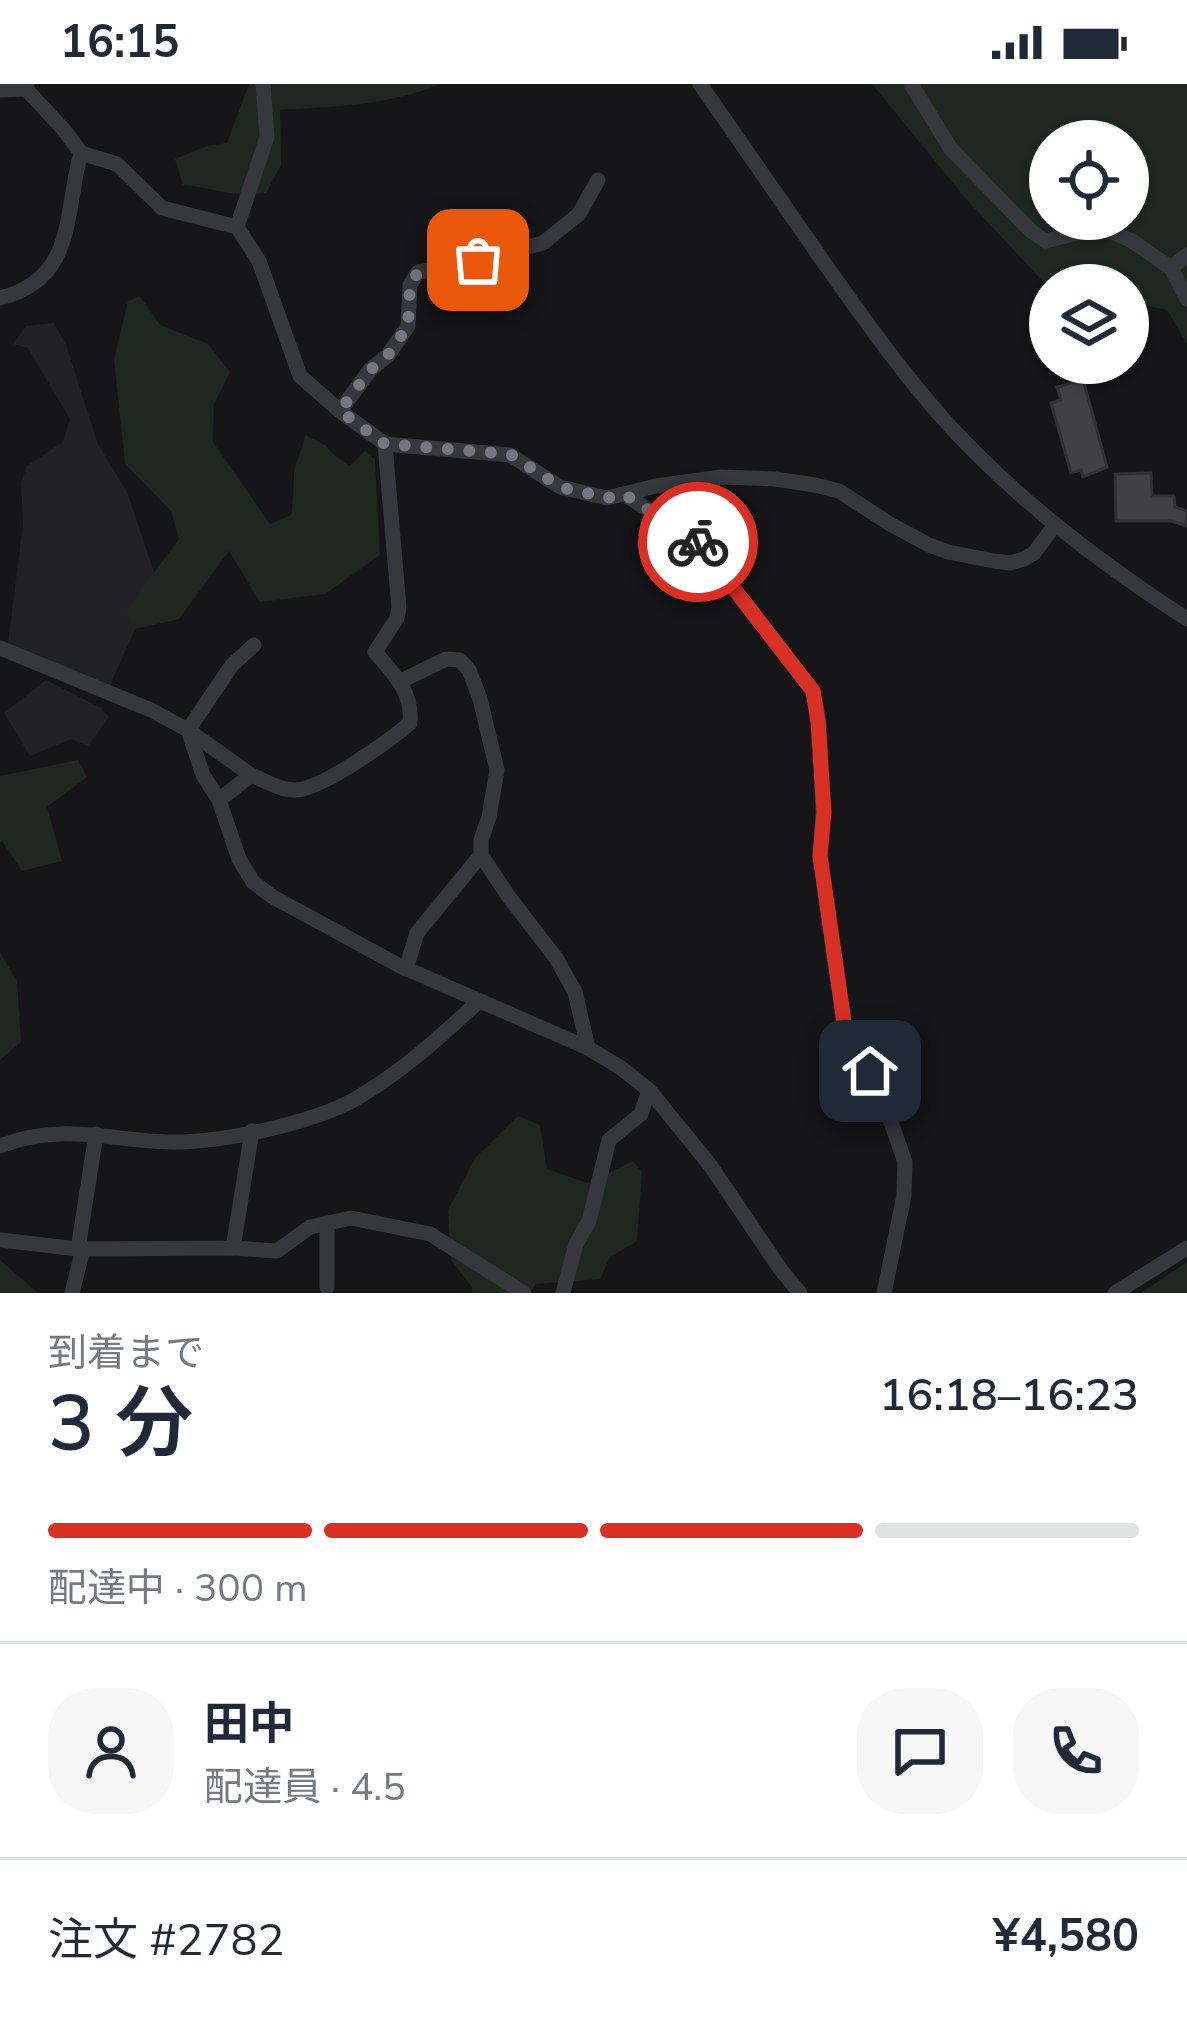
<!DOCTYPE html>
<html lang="ja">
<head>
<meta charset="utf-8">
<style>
	:root { --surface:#fff; --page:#f6f6f7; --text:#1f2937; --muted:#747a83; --line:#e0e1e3; --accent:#d93025 }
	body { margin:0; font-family:"Nunito Sans","Noto Sans JP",sans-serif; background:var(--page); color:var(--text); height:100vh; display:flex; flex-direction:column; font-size:45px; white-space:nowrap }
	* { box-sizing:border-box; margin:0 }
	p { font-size:39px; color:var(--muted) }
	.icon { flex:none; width:66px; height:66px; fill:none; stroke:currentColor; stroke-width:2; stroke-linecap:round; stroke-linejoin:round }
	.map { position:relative; height:1209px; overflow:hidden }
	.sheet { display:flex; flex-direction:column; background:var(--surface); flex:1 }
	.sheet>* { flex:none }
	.controls { position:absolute; left:1029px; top:36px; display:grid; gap:24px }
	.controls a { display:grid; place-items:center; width:120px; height:120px; border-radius:50%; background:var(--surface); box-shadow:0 3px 9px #0004; font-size:60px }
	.pin { position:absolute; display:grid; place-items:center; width:102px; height:102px; color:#fff; margin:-51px; border-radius:24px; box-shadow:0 6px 18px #0006 }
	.courier { position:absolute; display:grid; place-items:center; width:120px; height:120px; margin:-60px; border:9px solid #d93025; border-radius:50%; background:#fff; color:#222; box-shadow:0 3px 15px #0007 }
	.headline em { font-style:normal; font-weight:600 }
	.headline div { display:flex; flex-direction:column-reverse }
	.headline { display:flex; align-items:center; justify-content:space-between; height:204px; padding:0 48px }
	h1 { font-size:78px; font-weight:600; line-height:90px }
	.bar { display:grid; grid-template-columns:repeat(4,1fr); gap:18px 12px; align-content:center; height:144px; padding:0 48px }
	.bar i { height:15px; border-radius:9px; background:var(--line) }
	.bar .on { background:var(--accent) }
	.bar p { grid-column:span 4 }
	.line { display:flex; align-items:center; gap:30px; padding:0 48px; border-top:3px solid var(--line) }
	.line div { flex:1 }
	.round { display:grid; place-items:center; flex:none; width:126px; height:126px; border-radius:48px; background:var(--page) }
	.status { display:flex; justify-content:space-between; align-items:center; height:84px; padding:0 60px; background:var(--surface); direction:ltr }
	.status svg { height:33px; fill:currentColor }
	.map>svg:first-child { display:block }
	.built { fill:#222226 }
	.green { fill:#1e2720; fill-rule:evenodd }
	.building { fill:#404046; stroke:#303035; stroke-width:3 }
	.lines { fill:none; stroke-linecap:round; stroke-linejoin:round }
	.minor { stroke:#37373e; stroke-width:15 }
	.done { stroke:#747781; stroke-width:12; stroke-dasharray:0 21.6 }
	.route { stroke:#d93025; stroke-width:15 }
</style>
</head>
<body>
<div class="status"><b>16:15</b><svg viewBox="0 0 49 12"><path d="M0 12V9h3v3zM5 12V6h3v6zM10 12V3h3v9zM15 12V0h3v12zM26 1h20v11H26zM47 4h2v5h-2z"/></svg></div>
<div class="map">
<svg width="1187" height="1209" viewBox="0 0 1187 1209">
	<rect width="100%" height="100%" fill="#161618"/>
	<!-- built -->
	<g class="built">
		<polygon points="54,239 66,261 98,360 127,408 157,497 110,601 7,567 23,440 21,399 27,382 63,358 70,335 28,264 13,260 26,242"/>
		<polygon points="46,596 101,624 109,633 88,662 71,655 30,672 4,629"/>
	</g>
	<!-- green -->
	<g class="green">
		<path d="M249 0H441C386 22 339 22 280 26L281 81 266 109C236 114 213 104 183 101L175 75 207 62 227 59Z"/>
		<path d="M872 0H1187V260L1167 226 1128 218V201H1050L1049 204 966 115ZM1050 57H1128V135H1050Z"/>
		<path d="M140 212 160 241 208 260 230 288 214 320 213 358 270 440 291 431C294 417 293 404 294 390 295 378 303 365 305 351L325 361 336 373 350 382 365 367 375 375 380 471 325 510 260 518 229 467 179 535 135 545 125 527 179 455 171 427 125 380 114 275 128 217Z"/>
		<polygon points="78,676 87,693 47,723 62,777 22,787 2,757 0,758 0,692"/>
		<polygon points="0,868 17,897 21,958 0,976"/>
		<polygon points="518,1032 540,1041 547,1085 588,1099 633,1077 642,1088 637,1157 610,1173 600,1195 536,1200 529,1209 472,1209 472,1203 451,1176 448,1126 475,1074"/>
		<polygon points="0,1176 38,1209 0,1209"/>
		<polygon points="1187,1178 1187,1209 1141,1209"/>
	</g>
	<!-- building -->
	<g class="building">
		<polygon points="1085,279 1090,297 1084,299 1107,383 1083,393 1081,386 1071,389 1051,319 1061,316 1057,303 1078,297 1073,283"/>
		<polygon points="1151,389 1152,412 1174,412 1175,423 1187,427 1186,442 1172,437 1116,437 1115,390"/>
	</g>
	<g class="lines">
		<!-- minor -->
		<g class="minor">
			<path d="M700 0C741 60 783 120 825 180 864 235 902 289 947 339 1017 416 1100 479 1187 535"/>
			<polyline points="911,0 951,65 1031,147 1045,157 1086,147 1105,145 1132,157 1171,184 1187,215"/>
			<polyline points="0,6 26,5"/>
			<polyline points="81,69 117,80 162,124 237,143 259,177 300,292 340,327 385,360 510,371 560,403 607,414 656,402 721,393 775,395 815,401 839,407 890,440 929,461 948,468 994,477 1010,479 1024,475 1034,469 1055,441"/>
			<polyline points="237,143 267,53 263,0"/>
			<polyline points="1171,184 1187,171"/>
			<path d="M0 214C77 195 64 128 81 69L64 46 26 5 27 0"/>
			<polyline points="340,327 370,286 388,271 408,242 410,201 418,188 451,183 543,159 579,130 598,96"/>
			<polyline points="624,410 698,458 813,607 819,638 823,728 820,772 844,938 880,1007 905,1078 904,1112 884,1209"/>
			<polyline points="0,564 151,626 188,646 203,691 219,716 239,775 253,798 273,813 400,882 588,964 621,984 649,1006 710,1081 781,1186 800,1209"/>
			<polyline points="401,597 446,575 460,576 469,586 480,615 497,686 489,733 481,756 481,771 509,813 556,874 575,908 588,964"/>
			<polyline points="251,691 188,646 232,581 254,561"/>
			<path d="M219 716 251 691C264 696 281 707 296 706 322 705 389 657 410 639 413 608 394 590 375 568L397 534 399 524 385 360"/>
			<polyline points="406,885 417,849 481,771"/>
			<path d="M0 1062C66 1036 118 1060 184 1058 232 1056 322 1037 362 1011 405 985 441 952 478 918"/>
			<polyline points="0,1156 78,1165"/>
			<polyline points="233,1164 252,1047"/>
			<polyline points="83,1165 233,1164 277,1167 310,1143 351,1134 430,1150 524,1209"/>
			<polyline points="327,1203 327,1140"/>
			<polyline points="72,1209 83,1165 78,1165 96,1050"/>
			<polyline points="563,1209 576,1160 589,1137 609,1056 641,1030 649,1006"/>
			<polyline points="1115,1209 1187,1164"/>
		</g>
	</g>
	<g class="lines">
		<!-- done -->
		<polyline class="done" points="478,176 418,188 410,202 408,242 388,271 370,286 340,327 385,360 510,370 560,403 607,414 624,410 698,458"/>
		<!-- route -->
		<polyline class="route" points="698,458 813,607 818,638 824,728 820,772 844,938 870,987"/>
	</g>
</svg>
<div class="controls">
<a><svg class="icon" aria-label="locate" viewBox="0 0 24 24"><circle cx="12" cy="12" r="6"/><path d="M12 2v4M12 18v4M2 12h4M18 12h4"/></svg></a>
<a><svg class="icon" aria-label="layers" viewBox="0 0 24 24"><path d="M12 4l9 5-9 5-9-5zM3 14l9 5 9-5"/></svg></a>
</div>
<div class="pin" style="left:478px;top:176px;background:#ea580c"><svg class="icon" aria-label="bag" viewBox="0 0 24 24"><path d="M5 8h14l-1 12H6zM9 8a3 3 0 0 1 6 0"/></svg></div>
<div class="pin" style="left:870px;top:987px;background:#1f2937"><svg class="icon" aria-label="home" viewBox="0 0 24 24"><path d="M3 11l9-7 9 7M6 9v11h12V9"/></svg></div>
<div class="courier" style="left:698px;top:458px"><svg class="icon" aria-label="bike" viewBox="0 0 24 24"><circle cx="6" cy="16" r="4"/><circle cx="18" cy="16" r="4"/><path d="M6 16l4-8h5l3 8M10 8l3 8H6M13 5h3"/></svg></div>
</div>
<section class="sheet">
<div class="headline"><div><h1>3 分</h1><p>到着まで</p></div><em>16:18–16:23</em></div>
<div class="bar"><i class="on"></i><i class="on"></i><i class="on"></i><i></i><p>配達中 · 300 m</p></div>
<div class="line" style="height:216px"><a class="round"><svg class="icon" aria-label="person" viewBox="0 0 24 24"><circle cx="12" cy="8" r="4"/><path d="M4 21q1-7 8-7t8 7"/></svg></a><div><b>田中</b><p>配達員 · 4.5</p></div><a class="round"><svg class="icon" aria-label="chat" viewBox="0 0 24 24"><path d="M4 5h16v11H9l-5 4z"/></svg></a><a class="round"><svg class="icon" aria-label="phone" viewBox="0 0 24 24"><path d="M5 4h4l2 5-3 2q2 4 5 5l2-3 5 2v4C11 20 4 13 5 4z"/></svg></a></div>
<div class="line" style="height:156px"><div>注文 #2782</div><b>¥4,580</b></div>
</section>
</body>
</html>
